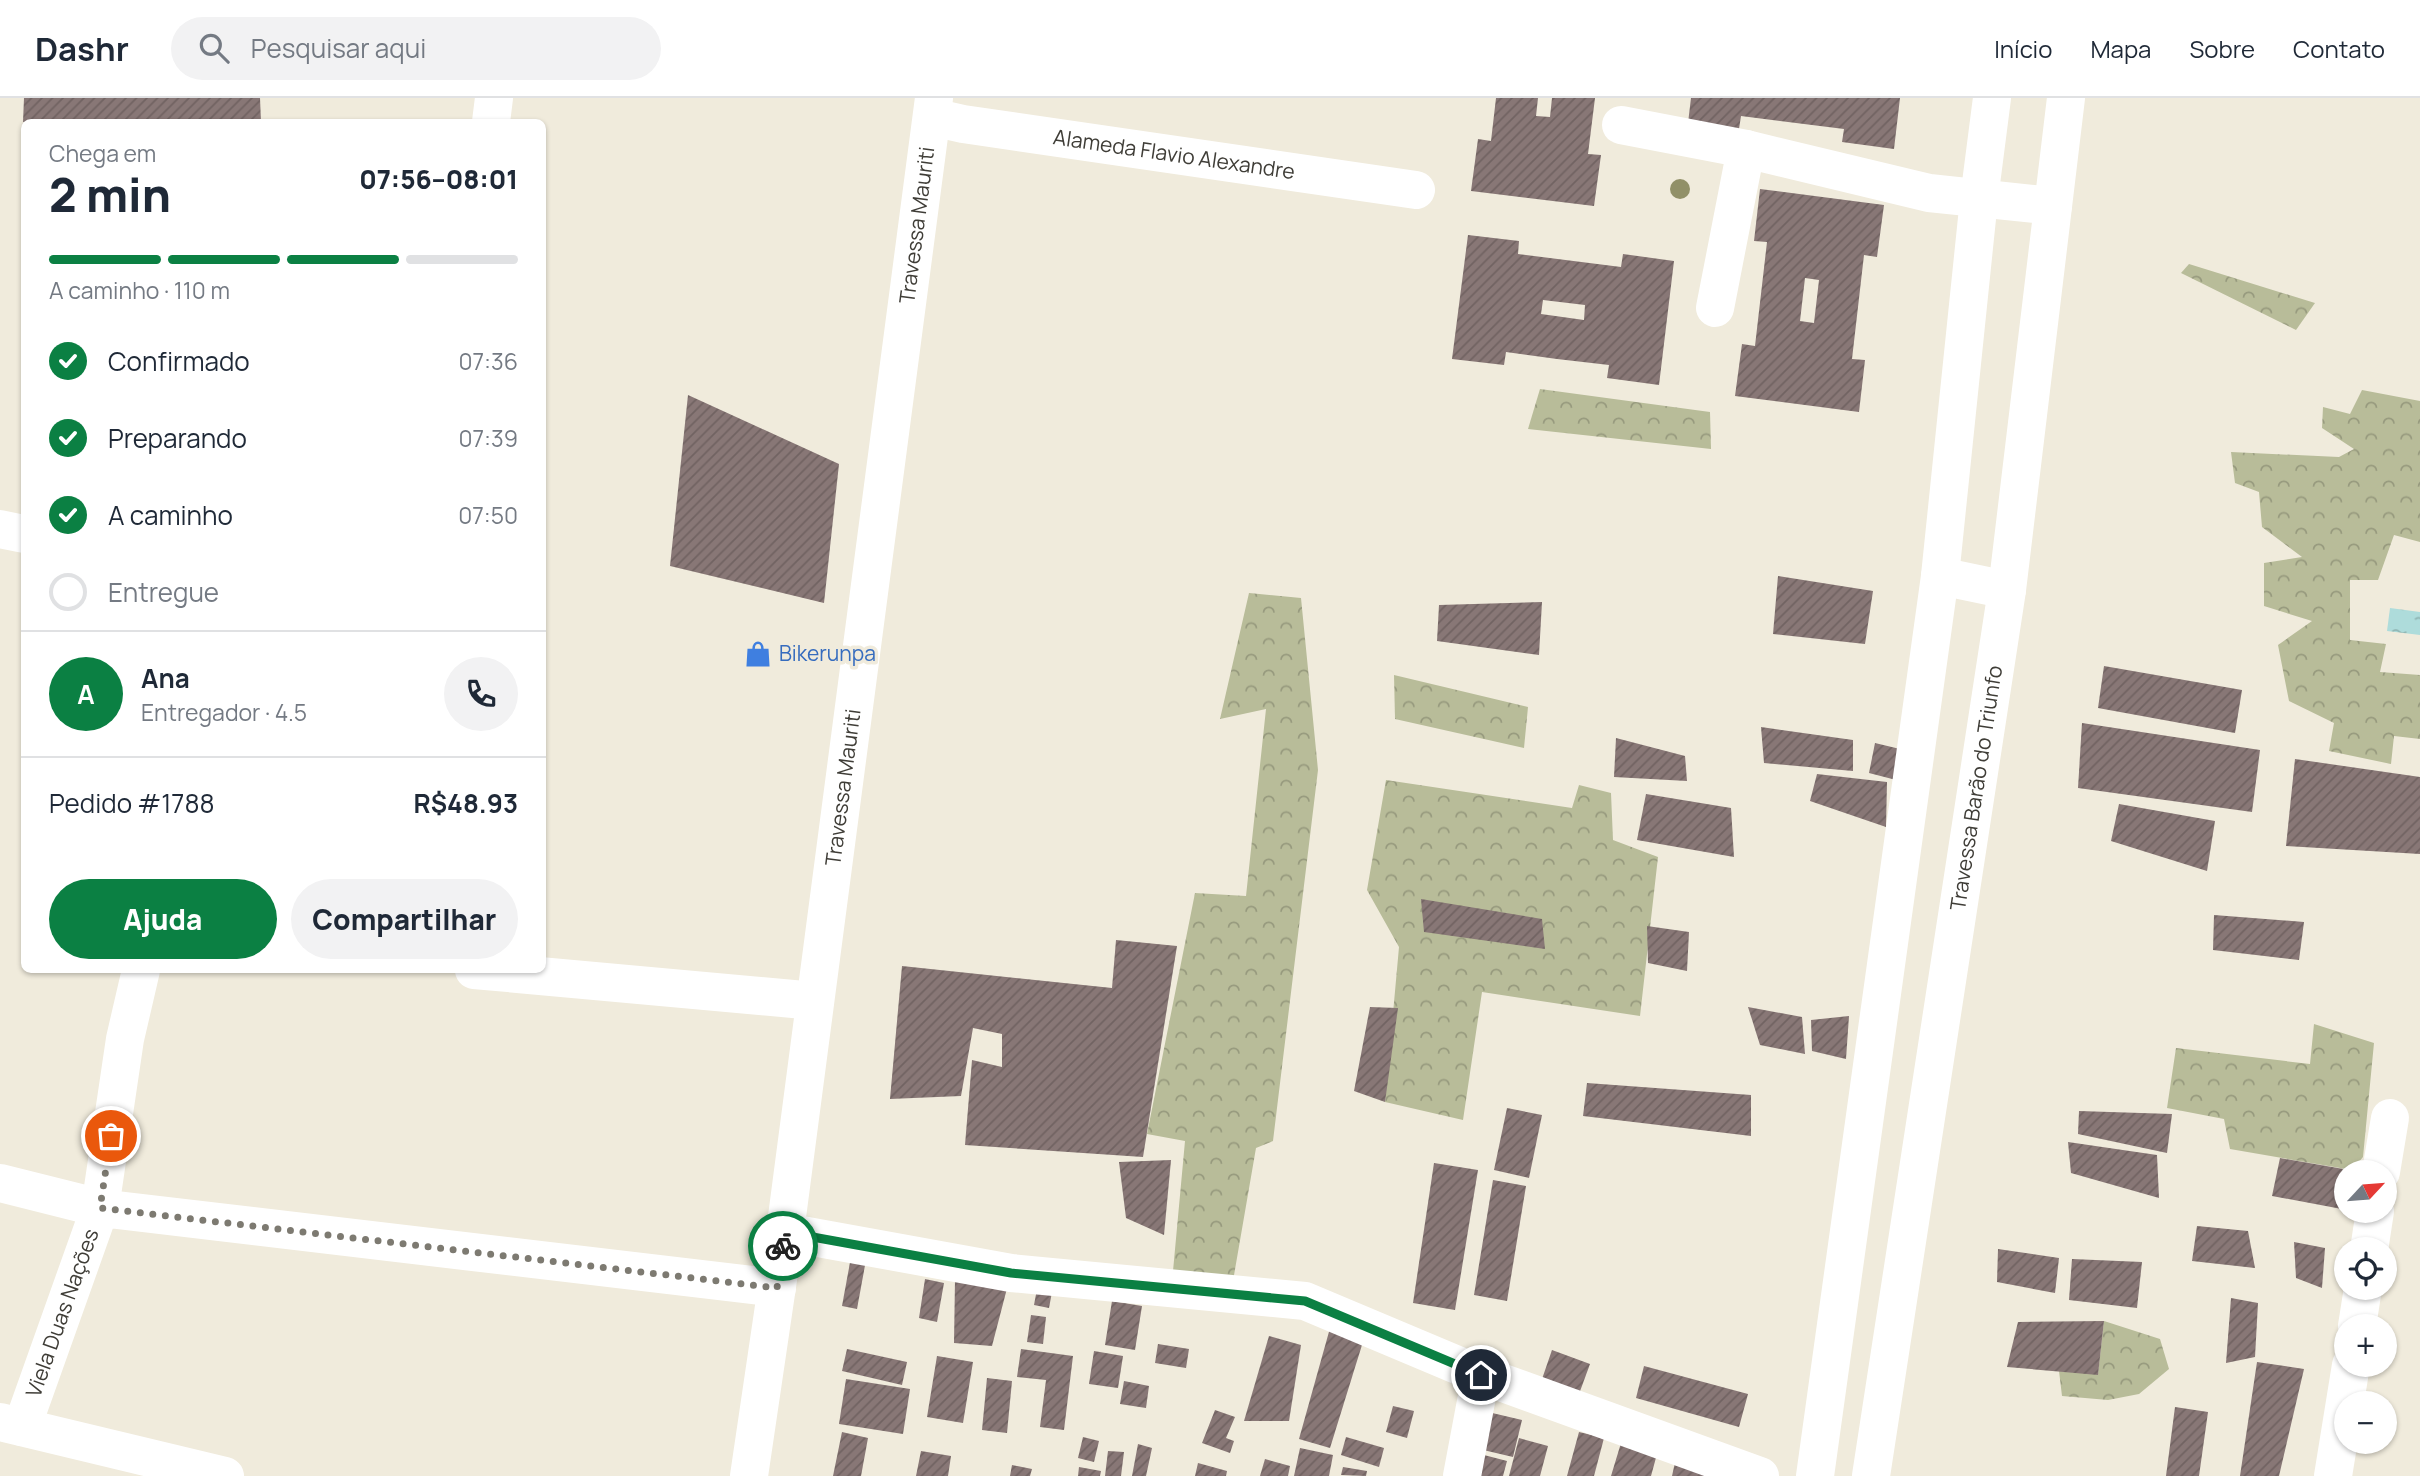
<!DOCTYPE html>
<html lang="pt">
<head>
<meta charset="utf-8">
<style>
	:root { --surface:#fff; --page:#f2f2f3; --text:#1f2937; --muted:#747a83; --line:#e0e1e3; --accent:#0b8043 }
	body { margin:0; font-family:Manrope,sans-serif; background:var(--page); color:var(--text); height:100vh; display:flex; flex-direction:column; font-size:26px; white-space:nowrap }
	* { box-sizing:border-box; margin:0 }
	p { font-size:23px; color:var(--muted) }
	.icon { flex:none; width:38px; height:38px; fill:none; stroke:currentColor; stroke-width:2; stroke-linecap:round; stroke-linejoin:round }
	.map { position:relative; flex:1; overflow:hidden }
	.side { position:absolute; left:21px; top:21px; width:525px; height:854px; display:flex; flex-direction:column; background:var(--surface); border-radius:10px; box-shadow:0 2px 5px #0004 }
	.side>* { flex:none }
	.needle { width:46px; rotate:64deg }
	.buttons { position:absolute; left:2334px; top:1062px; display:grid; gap:14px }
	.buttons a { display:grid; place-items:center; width:63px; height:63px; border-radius:50%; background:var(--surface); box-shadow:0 2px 5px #0004; font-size:35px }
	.pin { position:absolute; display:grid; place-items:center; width:60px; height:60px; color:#fff; margin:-30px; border:4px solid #fff; border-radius:50%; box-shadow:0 2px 7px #0007 }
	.courier { position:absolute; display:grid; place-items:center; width:70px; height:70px; margin:-35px; border:5px solid #0b8043; border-radius:50%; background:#fff; color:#222; box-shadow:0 2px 9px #0007 }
	.headline em { font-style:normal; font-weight:800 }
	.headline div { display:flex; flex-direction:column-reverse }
	.headline { display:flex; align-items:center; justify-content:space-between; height:119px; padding:0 28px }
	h1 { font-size:46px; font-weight:800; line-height:52px }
	.bar { display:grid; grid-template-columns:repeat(4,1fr); gap:10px 7px; align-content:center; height:84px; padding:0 28px }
	.bar i { height:9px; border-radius:5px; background:var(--line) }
	.bar .active { background:var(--accent) }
	.bar p { grid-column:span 4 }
	.line { display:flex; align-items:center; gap:18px; padding:0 28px; border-top:2px solid var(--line) }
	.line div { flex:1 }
	.round { display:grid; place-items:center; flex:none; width:74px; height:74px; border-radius:37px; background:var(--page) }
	ol { padding:0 28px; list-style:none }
	li { display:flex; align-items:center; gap:21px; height:77px }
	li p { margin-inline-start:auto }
	li .icon { padding:7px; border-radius:50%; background:var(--accent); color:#fff; stroke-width:4 }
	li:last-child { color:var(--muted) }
	li i { width:38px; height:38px; border:4px solid var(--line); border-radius:50% }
	.action { display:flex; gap:14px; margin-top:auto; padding:14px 28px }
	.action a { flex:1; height:80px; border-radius:42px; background:var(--accent); color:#fff; font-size:28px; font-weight:800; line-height:80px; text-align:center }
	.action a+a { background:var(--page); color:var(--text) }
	header { display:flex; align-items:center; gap:42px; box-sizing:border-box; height:98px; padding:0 35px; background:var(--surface); border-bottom:2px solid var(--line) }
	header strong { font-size:33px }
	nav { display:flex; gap:38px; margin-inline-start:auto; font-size:24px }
	.search { width:490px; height:63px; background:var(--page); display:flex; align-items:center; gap:18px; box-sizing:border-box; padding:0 24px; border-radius:38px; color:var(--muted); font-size:26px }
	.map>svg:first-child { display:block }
	.forest { fill:url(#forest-crowns) }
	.water { fill:url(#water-ripples) }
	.building { fill:url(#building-hatch); fill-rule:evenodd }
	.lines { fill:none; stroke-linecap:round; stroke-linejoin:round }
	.minor { stroke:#fff; stroke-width:38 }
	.major { stroke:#fff; stroke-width:38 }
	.tree { fill:#919068 }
	.done { stroke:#7d7a71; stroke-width:7; stroke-dasharray:0 12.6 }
	.route { stroke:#0b8043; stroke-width:9 }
	.labels { text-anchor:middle; stroke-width:7; stroke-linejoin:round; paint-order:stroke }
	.street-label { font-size:21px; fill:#3f3d37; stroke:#f0ebdc }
	.shop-label { font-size:21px; fill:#366cbe; stroke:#f0ebdc; text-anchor:start }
</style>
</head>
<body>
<header>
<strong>Dashr</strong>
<div class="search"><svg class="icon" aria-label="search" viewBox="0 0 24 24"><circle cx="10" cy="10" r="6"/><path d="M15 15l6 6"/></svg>Pesquisar aqui</div>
<nav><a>Início</a><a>Mapa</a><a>Sobre</a><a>Contato</a></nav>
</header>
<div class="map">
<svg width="2420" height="1378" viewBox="0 0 2420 1378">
	<defs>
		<pattern id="forest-crowns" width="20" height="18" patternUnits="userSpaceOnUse" patternTransform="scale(1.75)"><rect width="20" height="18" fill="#b8bc99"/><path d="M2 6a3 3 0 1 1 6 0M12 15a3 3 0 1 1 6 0" fill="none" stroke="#979a7e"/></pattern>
		<pattern id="water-ripples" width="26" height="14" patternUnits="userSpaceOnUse" patternTransform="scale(1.75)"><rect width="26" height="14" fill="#aedcdb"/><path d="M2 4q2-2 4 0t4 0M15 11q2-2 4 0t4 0" fill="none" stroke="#8fb4b2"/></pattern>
		<pattern id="building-hatch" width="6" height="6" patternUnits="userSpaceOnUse" patternTransform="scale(1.75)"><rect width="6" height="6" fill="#887776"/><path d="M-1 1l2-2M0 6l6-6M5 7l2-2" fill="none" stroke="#716362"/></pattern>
	</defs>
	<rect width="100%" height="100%" fill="#f0ebdc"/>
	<!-- forest -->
	<g class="forest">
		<polygon points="2189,166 2315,205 2296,232 2181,175"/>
		<polygon points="1540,291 1710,314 1711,351 1528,331"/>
		<polygon points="2362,292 2420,303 2420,444 2394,437 2378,482 2350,482 2350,542 2386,546 2380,574 2420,577 2420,641 2394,638 2391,666 2329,653 2334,625 2289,603 2278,547 2312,523 2264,508 2264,465 2302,459 2262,429 2259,394 2235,385 2231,354 2339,359 2354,351 2322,330 2323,309 2350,316"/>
		<polygon points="1249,495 1301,500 1318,672 1273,1043 1256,1050 1233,1183 1173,1173 1185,1043 1147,1036 1195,795 1246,798 1266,611 1220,621"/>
		<polygon points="1394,577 1528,609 1524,650 1395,621"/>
		<polygon points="1386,682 1572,710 1579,687 1611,695 1613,742 1658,759 1640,918 1482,894 1463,1022 1385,1004 1399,849 1367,792"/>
		<polygon points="2314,926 2374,945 2363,1059 2352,1072 2230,1051 2224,1021 2167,1010 2176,950 2310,966"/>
		<polygon points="2104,1223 2160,1241 2169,1271 2139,1296 2108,1302 2062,1298 2059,1273 2098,1276"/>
	</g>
	<!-- water -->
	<polygon class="water" points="2390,510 2420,514 2420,537 2387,533"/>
	<!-- building -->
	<g class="building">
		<polygon points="24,0 260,0 261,24 23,24"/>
		<polygon points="1496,0 1538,0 1536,18 1550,19 1552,0 1595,0 1588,56 1601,57 1594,108 1471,93 1478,41 1491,43"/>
		<polygon points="1691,0 1900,0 1894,51 1842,44 1844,31 1741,18 1739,31 1688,25"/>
		<path d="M1760 91 1884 107 1877 159 1864 157 1852 261 1865 262 1859 314 1735 298 1742 246 1755 248 1767 144 1754 143ZM1805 180 1819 182 1814 225 1800 223Z"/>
		<path d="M1468 137 1519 143 1518 156 1621 169 1623 156 1674 163 1659 287 1607 280 1609 267 1557 261 1506 254 1504 267 1452 261ZM1543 202 1585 207 1584 222 1541 216Z"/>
		<polygon points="688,297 839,366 824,505 670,468"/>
		<polygon points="1778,478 1873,493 1865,546 1773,536"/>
		<polygon points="1542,504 1539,557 1437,543 1439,507"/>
		<polygon points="2104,568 2242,592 2235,635 2098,610"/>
		<polygon points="2082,625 2260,652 2252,714 2078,690"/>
		<polygon points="1761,629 1853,642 1853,673 1764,665"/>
		<polygon points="1616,640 1685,658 1687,683 1614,679"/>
		<polygon points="1875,645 1900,651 1900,683 1869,675"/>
		<polygon points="2295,661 2420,679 2420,756 2286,748"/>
		<polygon points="1817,676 1887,684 1886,729 1810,703"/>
		<polygon points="1646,696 1731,710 1734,759 1637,742"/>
		<polygon points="2119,706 2215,723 2207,773 2111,743"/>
		<polygon points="1421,801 1542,821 1545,851 1424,834"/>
		<polygon points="2214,817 2304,824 2299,862 2213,852"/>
		<polygon points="1647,828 1689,834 1687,873 1648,865"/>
		<polygon points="1116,842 1177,848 1143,1059 965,1047 972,962 1002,969 1002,936 973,930 961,998 890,1001 902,868 1112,890"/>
		<polygon points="1370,909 1398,910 1385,1004 1354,993"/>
		<polygon points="1748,909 1802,919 1805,956 1760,947"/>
		<polygon points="1849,918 1846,961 1812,953 1811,922"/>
		<polygon points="1587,985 1751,997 1751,1038 1583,1018"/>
		<polygon points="1507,1010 1542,1017 1529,1080 1494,1072"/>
		<polygon points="2079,1013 2172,1016 2167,1055 2078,1036"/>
		<polygon points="2068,1044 2157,1057 2159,1100 2071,1075"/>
		<polygon points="2280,1060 2355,1073 2347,1074 2347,1112 2272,1098"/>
		<polygon points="1171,1062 1164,1137 1126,1120 1119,1064"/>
		<polygon points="1434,1065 1478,1072 1455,1212 1413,1205"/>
		<polygon points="1493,1082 1526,1088 1507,1203 1474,1197"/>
		<polygon points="2197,1128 2248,1133 2255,1170 2192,1163"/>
		<polygon points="2294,1144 2325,1150 2322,1190 2296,1180"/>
		<polygon points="1998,1151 2059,1160 2055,1195 1997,1184"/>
		<polygon points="851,1159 866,1162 857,1211 842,1208"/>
		<polygon points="2072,1161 2142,1164 2137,1210 2069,1202"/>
		<polygon points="1011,1175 992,1248 954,1245 955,1181"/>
		<polygon points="925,1181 944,1185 937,1224 919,1220"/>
		<polygon points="1037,1191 1052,1194 1049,1210 1034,1207"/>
		<polygon points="2231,1200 2258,1205 2255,1259 2226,1265"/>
		<polygon points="1112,1203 1142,1208 1135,1252 1105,1247"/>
		<polygon points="1031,1217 1046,1219 1043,1246 1027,1244"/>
		<polygon points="1332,1223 1366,1234 1330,1350 1299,1341"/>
		<polygon points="2104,1223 2098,1277 2007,1269 2018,1224"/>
		<polygon points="1269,1238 1301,1247 1289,1323 1244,1323"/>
		<polygon points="1158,1246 1189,1251 1186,1270 1155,1265"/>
		<polygon points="847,1251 907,1264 902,1287 842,1273"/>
		<polygon points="1021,1251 1073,1258 1064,1332 1040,1329 1046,1282 1017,1279"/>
		<polygon points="1552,1252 1590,1266 1579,1296 1542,1281"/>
		<polygon points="1094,1253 1123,1258 1118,1290 1089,1286"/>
		<polygon points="937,1258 973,1264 963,1325 927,1319"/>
		<polygon points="2257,1264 2304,1271 2279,1378 2240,1378"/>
		<polygon points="1644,1268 1748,1296 1739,1329 1636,1300"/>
		<polygon points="987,1280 1012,1283 1007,1335 982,1332"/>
		<polygon points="846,1281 910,1291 903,1336 839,1326"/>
		<polygon points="1124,1283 1149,1288 1146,1310 1120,1306"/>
		<polygon points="1393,1308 1414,1313 1407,1340 1386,1334"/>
		<polygon points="2175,1309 2208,1314 2199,1378 2166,1378"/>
		<polygon points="1215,1312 1235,1319 1226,1340 1234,1343 1230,1355 1202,1345"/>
		<polygon points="1488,1314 1522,1322 1513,1359 1479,1351"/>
		<polygon points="842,1334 868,1340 861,1378 833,1378"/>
		<polygon points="1579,1334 1604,1340 1594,1378 1567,1378"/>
		<polygon points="1083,1339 1099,1343 1094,1364 1078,1360"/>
		<polygon points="1346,1339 1384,1350 1379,1369 1341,1357"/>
		<polygon points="1519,1340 1548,1348 1540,1378 1509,1378"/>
		<polygon points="1621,1345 1657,1356 1651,1378 1611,1378"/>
		<polygon points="1138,1346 1152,1350 1146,1378 1132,1378"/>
		<polygon points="1300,1350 1333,1357 1329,1378 1294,1378"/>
		<polygon points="921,1353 951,1358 948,1378 916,1378"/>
		<polygon points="1108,1353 1124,1354 1121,1378 1105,1378"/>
		<polygon points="1484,1357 1507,1363 1503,1378 1473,1378"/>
		<polygon points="1676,1360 1707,1378 1672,1378"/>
		<polygon points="1265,1361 1290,1368 1288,1378 1260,1378"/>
		<polygon points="1198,1365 1227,1373 1226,1378 1195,1378"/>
		<polygon points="1012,1367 1032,1371 1030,1378 1010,1378"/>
		<polygon points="1079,1369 1101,1373 1100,1378 1078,1378"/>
		<polygon points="1343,1369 1367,1373 1366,1378 1341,1377"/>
	</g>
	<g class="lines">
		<!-- minor -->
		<g class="minor">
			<path id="s1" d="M932 19 963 26 1416 92"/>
			<polyline points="491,24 494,0"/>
			<polyline points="1621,27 1746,51"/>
			<polyline points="1715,210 1746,51 1929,95 2053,108"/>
			<polyline points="0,431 24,436"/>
			<polyline points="1940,478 2007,492"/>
			<polyline points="474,872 815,903"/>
			<polyline points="2381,1074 2390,1020"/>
			<polyline points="0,1085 100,1110 125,941 141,872"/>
			<polyline points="785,1134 1011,1175 1305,1203 1481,1277 1760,1378"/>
			<polyline points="2369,1152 2375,1113"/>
			<polyline points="2357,1228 2363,1190"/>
			<polyline points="0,1324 225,1378"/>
			<path id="s2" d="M22 1329 100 1110 777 1190"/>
			<polyline points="1462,1378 1481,1277"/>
			<polyline points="1815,1378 1940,478 1979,101 1992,0"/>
			<path id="s3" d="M1871 1378 2007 492 2066 0"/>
			<polyline points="2333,1378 2351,1267"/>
		</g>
		<!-- major -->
		<path class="major" id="s4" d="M749 1378 785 1134 934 0"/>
	</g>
	<!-- trees -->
	<circle class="tree" cx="1680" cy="91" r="10"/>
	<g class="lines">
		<!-- done -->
		<polyline class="done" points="111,1038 100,1110 777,1190 783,1148"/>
		<!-- route -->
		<polyline class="route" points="783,1148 785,1134 1011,1175 1305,1203 1481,1277"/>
	</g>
	<!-- icons -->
	<defs>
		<g id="shop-bare" transform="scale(2.1)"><path d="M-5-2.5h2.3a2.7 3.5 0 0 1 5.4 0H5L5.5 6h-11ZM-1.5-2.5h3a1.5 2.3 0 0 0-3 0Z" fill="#3f7fe0" stroke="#f0ebdc" stroke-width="2.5" paint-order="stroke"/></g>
	</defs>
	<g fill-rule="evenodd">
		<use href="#shop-bare" x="758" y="556"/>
	</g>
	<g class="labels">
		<!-- street labels -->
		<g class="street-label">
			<text dy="7" stroke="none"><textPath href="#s1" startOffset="245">Alameda Flavio Alexandre</textPath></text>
			<text dy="7" stroke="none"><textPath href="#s4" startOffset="1262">Travessa Mauriti</textPath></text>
			<text dy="7" stroke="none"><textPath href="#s4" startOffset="695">Travessa Mauriti</textPath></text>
			<text dy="7" stroke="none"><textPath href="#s3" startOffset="696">Travessa Barão do Triunfo</textPath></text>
			<text dy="7" stroke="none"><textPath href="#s2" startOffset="121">Viela Duas Nações</textPath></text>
		</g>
		<!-- shop labels -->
		<g class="shop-label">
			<text x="779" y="563">Bikerunpa</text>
		</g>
	</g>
</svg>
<div class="buttons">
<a><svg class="needle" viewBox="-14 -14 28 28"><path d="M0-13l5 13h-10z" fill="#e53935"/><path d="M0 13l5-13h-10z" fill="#747a83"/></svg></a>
<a><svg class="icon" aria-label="locate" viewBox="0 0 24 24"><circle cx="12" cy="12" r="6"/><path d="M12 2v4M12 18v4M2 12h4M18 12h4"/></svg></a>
<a>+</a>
<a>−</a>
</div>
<div class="pin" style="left:111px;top:1038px;background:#ea580c"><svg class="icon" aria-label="bag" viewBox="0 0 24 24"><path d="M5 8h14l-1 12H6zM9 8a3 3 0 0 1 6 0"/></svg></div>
<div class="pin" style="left:1481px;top:1277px;background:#1f2937"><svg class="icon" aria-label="home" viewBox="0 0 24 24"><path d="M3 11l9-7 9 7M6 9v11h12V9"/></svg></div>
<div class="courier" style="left:783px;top:1148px"><svg class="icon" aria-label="bike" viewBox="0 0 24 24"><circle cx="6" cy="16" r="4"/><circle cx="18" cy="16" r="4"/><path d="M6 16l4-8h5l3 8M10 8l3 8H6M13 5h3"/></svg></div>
<section class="side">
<div class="headline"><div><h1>2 min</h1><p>Chega em</p></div><em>07:56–08:01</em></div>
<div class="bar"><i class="active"></i><i class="active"></i><i class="active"></i><i></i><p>A caminho · 110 m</p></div>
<ol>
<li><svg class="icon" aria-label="check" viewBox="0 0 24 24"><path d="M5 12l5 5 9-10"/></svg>Confirmado<p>07:36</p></li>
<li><svg class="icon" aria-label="check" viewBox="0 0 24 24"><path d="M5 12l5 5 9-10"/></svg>Preparando<p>07:39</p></li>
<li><svg class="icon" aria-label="check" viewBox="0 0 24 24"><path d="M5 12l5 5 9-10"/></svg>A caminho<p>07:50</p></li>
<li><i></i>Entregue</li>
</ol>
<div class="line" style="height:126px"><b class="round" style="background:var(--accent);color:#fff">A</b><div><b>Ana</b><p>Entregador · 4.5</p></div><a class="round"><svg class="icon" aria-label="phone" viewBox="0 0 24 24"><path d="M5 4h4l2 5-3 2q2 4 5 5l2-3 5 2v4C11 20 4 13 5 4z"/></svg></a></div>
<div class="line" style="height:91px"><div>Pedido #1788</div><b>R$48.93</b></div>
<div class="action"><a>Ajuda</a><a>Compartilhar</a></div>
</section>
</div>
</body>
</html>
